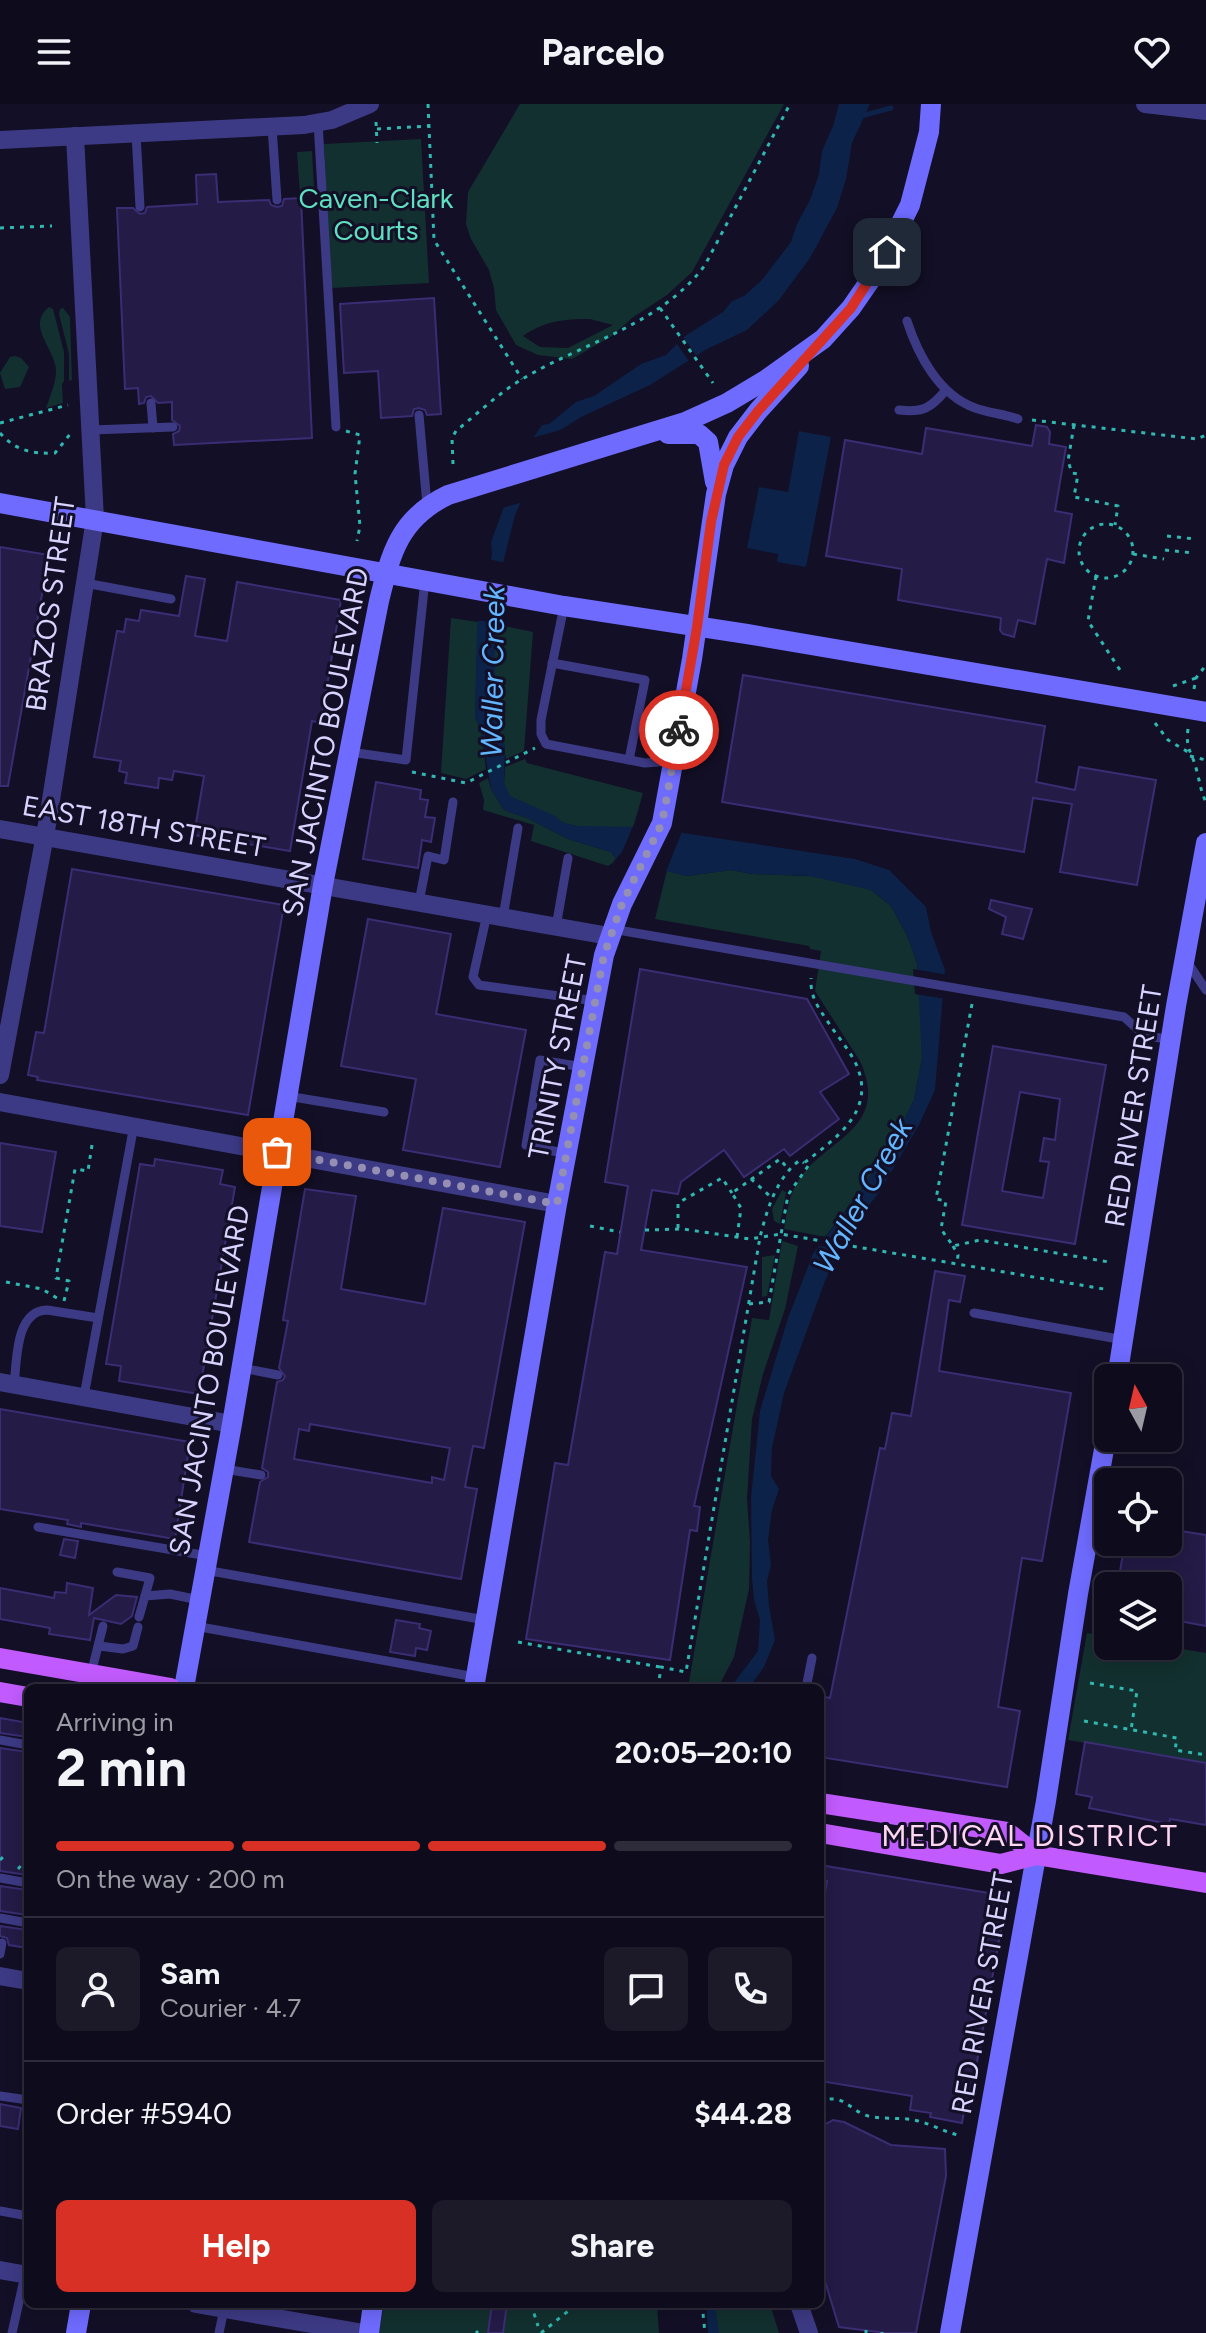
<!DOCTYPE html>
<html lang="en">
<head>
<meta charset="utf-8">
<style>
	:root { --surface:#0e0b1c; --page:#1c1929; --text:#f1f3f6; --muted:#9b9ba3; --line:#2e2b3b; --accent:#d93025 }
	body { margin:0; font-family:Figtree,sans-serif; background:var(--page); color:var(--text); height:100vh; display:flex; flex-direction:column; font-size:30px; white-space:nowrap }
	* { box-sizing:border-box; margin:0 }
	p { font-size:26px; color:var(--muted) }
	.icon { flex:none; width:44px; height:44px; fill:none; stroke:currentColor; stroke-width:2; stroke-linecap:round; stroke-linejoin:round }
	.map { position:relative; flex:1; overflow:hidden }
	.panel { position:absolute; left:24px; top:1580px; width:800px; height:624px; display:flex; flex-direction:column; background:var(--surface); border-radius:12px; box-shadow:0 4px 20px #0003,0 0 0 2px var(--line) }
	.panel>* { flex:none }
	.needle { width:52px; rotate:352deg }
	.controls { position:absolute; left:1094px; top:1260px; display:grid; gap:16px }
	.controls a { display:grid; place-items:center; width:88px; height:88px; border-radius:12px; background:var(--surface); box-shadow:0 4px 20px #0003,0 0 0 2px var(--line); font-size:40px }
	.pin { position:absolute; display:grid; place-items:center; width:68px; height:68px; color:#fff; margin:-34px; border-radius:16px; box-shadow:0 4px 12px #0006 }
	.courier { position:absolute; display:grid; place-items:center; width:80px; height:80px; margin:-40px; border:6px solid #d93025; border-radius:50%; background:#fff; color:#222; box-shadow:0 2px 10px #0007 }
	.headline em { font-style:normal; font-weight:700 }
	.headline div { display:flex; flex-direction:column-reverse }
	.headline { display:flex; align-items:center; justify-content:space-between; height:136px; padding:0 32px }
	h1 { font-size:52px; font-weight:700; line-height:60px }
	.bar { display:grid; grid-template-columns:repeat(4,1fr); gap:12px 8px; align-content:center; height:96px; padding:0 32px }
	.bar i { height:10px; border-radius:6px; background:var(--line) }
	.bar .active { background:var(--accent) }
	.bar p { grid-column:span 4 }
	.line { display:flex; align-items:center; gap:20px; padding:0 32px; border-top:2px solid var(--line) }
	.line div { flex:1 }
	.round { display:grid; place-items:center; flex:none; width:84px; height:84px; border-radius:12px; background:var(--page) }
	.action { display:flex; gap:16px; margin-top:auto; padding:16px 32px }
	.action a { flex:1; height:92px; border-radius:12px; background:var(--accent); color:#fff; font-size:32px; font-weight:700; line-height:92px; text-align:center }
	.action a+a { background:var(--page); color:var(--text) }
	header { display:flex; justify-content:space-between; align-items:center; height:104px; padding:0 32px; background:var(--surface); font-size:36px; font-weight:700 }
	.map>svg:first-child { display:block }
	.green { fill:#12302f; fill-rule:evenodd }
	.water { fill:#0c2248 }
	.pier { fill:#130f26 }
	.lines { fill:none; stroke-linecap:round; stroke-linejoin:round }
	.stream { stroke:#0c2248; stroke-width:5 }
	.building { fill:#241b47; stroke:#3b2d73; stroke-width:2; fill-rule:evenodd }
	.path { stroke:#2fb8b0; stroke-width:3; stroke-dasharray:4 6; stroke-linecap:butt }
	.lane { stroke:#3d3a85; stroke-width:9 }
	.street { stroke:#3d3a85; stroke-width:18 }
	.secondary { stroke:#6f6bff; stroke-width:20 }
	.primary { stroke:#c25bff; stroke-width:20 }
	.done { stroke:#948fb3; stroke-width:8; stroke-dasharray:0 14.4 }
	.route { stroke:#d93025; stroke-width:10 }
	.labels { text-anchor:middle; stroke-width:6; stroke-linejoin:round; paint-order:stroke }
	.park-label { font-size:28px; fill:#5fe0c0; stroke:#130f26 }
	.street-label { font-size:28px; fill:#d9d4ff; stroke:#130f26 }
	.water-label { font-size:30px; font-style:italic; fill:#62b6ff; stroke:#130f26 }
	.neighbourhood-label { font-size:30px; letter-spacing:2px; fill:#ffd6f0; stroke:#130f26 }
</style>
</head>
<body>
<header><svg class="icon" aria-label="menu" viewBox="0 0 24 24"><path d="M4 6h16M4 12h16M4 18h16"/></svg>Parcelo<svg class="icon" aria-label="heart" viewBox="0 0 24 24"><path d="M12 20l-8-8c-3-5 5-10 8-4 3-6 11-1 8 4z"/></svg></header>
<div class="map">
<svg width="1206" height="2229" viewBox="0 0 1206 2229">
	<rect width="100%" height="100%" fill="#130f26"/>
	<!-- green -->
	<g class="green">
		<path d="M520 0H784L692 168 667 191 632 214 612 232 572 255 538 251 516 241 496 206 494 184 489 166 471 135 466 120 468 88ZM590 215 613 221 568 244 540 243 523 232C545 217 563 215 590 215Z"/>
		<polygon points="421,35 429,179 331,184 324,40"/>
		<polygon points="312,47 314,85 309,91 300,91 297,48"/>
		<path d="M49 203 53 205 64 248V277L62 280 63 299 46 304C50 292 56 278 56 267 56 245 25 222 49 203Z"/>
		<polygon points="63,204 70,213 72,276 69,277 69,250 59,210 60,205"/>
		<polygon points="15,252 21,254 29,263 20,283 5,285 0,269 10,253"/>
		<polygon points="451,514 478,518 475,613 481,626 486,665 466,675 441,669"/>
		<polygon points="495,520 533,528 524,647 506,655 495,599"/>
		<path d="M525 655 527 659 643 689 633 724C617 724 574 725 562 718 545 709 527 700 509 692L504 679 505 663Z"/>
		<polygon points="488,674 491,685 504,706 527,714 568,735 611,748 617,756 608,762 531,737 534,721 483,706 484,696 479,679"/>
		<path d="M667 766 687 772 731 766 752 770 810 772 841 777 871 786 891 802 907 831 917 859 921 914 922 954 914 996 898 1028 861 1086 825 1133 784 1125C787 1109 789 1091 798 1077 824 1035 891 1026 860 957L815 887 821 847 810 845 809 842 655 815Z"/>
		<polygon points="782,1086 786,1088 780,1120 774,1117 772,1105"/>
		<polygon points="782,1137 798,1142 785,1205 763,1270 752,1315 747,1394 750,1439 749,1485 734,1553 718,1584 688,1584 752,1214 769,1216"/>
		<polygon points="775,1151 767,1192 762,1193 762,1153"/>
		<polygon points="1087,1529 1108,1532 1108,1542 1164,1542 1206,1549 1206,1659 1068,1636"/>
		<polygon points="384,2200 770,2200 779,2229 379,2229"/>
	</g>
	<!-- water -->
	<g class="water">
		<polygon points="839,0 870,0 852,39 846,75 837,104 810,154 779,196 747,226 707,245 650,281 581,313 553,331 533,352 525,389 515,411 504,455 495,508 495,599 498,620 505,642 504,679 510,692 555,712 562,718 576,722 644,723 855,755 889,766 926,803 931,828 945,866 935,986 919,1021 880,1087 845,1133 825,1177 784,1289 772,1344 771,1372 779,1385 772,1406 768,1436 771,1461 767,1477 769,1502 775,1536 764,1563 749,1584 730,1584 758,1547 760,1516 754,1496 752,1475 751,1393 760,1307 788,1214 813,1150 861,1086 898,1028 914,996 922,954 917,859 907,831 891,802 871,786 810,772 752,770 731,766 687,772 617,756 611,748 568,735 527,714 504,706 491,685 481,626 475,613 477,526 483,477 488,469 492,450 491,438 525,346 542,321 549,320 576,298 594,292 641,260 666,251 685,232 723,208 732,197 744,192 761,177 791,138 797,120 810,96 819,70 822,47 833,22"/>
		<polygon points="799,327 831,333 806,463 777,458 778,450 747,444 759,383 788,388"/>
		<polygon points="698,2200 715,2200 719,2229 695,2229"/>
	</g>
	<!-- pier -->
	<g class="pier">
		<polygon points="681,230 699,255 691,260 674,236"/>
		<polygon points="564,325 564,328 537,354 526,397 499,405 504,388 511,378 521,344 528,335"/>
		<polygon points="487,455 507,459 499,519 475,516 479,476"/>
		<polygon points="634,720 683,725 665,770 613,758 622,748"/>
		<polygon points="913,865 948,871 946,895 915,890"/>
		<polygon points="821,1132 848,1137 844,1146 814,1141"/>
		<polygon points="657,2200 706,2200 708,2229 659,2229"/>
	</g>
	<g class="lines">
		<!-- stream -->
		<polyline class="stream" points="861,12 891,4"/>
	</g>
	<!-- building -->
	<g class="building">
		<polygon points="216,70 218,98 269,96 271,101 277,103 282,102 284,95 301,94 312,334 174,341 173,330 179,327 180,322 172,316 172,298 158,299 151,292 146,293 144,299 139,300 138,284 125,285 117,104 133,104 140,110 145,109 147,103 197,100 196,71"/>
		<polygon points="434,194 441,310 427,311 425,306 419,304 414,305 412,312 381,314 378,267 344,269 340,200"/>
		<polygon points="1036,321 1047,323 1050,328 1049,340 1066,343 1055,407 1072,410 1064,459 1047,455 1035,520 1018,516 1014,533 1003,530 1000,526 1001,514 898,496 902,465 826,452 845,336 922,350 926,324 1032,342"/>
		<polygon points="0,443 49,451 8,682 0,682"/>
		<polygon points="186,472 205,475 195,532 227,537 237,478 341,496 321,619 312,617 290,747 194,731 204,672 174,667 172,676 159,674 158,684 125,679 127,669 119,667 121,657 94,653 117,527 124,528 126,515 139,517 141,506 179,512"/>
		<polygon points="743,571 1045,622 1036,678 1075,686 1079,663 1156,676 1137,781 1060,768 1072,700 1033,694 1024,748 722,698"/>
		<polygon points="376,678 421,686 420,695 428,696 425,713 435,714 431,738 422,736 418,764 363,755"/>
		<polygon points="72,765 284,801 248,1011 37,976 38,973 28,971 36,928 44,929"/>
		<polygon points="991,796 1032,805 1023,835 1002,830 1006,813 989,805"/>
		<polygon points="368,815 451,830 436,910 526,926 500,1063 403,1046 416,975 341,962"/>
		<polygon points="640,865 807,895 849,970 820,988 839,1015 790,1052 784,1045 744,1073 724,1046 681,1078 678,1090 652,1086 641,1146 747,1163 694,1402 700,1403 697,1427 690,1426 670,1556 526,1535 555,1359 568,1361 605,1148 617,1150 628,1082 605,1078"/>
		<path d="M993 942 1106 961 1075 1140 962 1121ZM1020 988 1060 995 1055 1036 1044 1034 1040 1057 1049 1058 1043 1094 1002 1087Z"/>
		<polygon points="0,1039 56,1048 42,1128 0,1122"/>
		<polygon points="155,1055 223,1066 220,1080 235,1083 199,1290 119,1277 121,1262 106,1260 140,1060 154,1062"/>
		<path d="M305 1085 356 1092 341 1185 425 1200 443 1104 525 1118 484 1344 473 1342 465 1383 477 1385 461 1475 249 1438 260 1378 268 1373V1368L262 1364 277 1278 283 1276 285 1272 279 1264 288 1217 283 1216ZM310 1320 450 1344 444 1376 432 1373V1379L294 1355 299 1325 309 1327Z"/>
		<polygon points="935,1167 965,1172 960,1198 949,1196 939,1267 1071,1289 1042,1457 1022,1454 998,1603 1020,1607 1007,1683 820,1653 820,1592 830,1594 880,1344 885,1345 892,1309 911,1312"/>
		<polygon points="0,1305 190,1338 175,1435 81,1419 81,1423 67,1420 68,1416 0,1405"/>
		<polygon points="1168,1425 1206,1431 1206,1522 1168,1515 1168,1482 1130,1482 1131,1476 1119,1473 1125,1438 1168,1438"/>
		<polygon points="64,1435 78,1437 75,1454 60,1451"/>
		<polygon points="67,1479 93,1484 89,1511 116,1491 137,1493 132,1512 121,1520 94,1514 90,1536 49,1530 50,1524 0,1515 0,1484 54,1494 55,1488 66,1489"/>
		<polygon points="396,1516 420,1520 419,1524 431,1527 427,1546 416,1544 415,1552 390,1548"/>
		<polygon points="0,1614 28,1619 28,1633 0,1629"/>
		<polygon points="1085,1638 1206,1659 1206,1721 1170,1715 1169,1720 1089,1704 1092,1693 1076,1690"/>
		<polygon points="0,1644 28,1648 28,1771 0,1767"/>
		<polygon points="820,1761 1007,1792 969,2002 965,2002 962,2019 930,2013 931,2009 910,2006 912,1992 820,1977 820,1818 827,1777 820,1776"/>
		<polygon points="0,1782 28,1786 28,1811 0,1807"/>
		<polygon points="0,1822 28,1826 28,1844 9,1841 7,1834 0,1832"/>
		<polygon points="0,2000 21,2004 18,2025 0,2022"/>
		<polygon points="833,2016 844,2018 891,2041 945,2045 946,2072 916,2229 886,2229 839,2223 820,2161 820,2023"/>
		<polygon points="492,2200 507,2200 503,2229 488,2229"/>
	</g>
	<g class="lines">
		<!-- path -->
		<g class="path">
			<polyline points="428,0 434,136 522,275"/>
			<polyline points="376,18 377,39"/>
			<polyline points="377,25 429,22"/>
			<polyline points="0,124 52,122"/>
			<polyline points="660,204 713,279"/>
			<polyline points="1032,316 1197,335 1206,331"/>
			<polyline points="0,319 68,301"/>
			<polyline points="1074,321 1068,357 1072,369 1078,370 1074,393 1118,402 1115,421"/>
			<polyline points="346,327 360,331 355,370 360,422 357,437"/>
			<path d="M0 329C16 347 32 350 55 349L71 329"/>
			<path d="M453 360 452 334 456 327C478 309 500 288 524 274 585 238 662 220 705 161L790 0"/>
			<circle cx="1106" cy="447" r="27"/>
			<polyline points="1167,432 1195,435"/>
			<polyline points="1165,446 1193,449"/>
			<polyline points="1133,450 1164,455"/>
			<polyline points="1096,472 1088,517 1120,566"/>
			<polyline points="1173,582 1196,574"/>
			<polyline points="1194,585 1196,574 1206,561"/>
			<polyline points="1155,619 1168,636 1188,648"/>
			<path d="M1188 625C1185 646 1193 649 1197 668 1200 679 1201 688 1206 698"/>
			<polyline points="1190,652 1206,656"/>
			<polyline points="412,668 466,679 535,644"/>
			<polyline points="972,900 936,1095 946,1097 941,1125 953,1142 980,1136 1109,1158"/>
			<polyline points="751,1075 772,1094"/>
			<polyline points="590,1122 620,1128"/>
			<polyline points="678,1124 678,1099 722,1074 732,1089"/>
			<polyline points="645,1126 683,1125 750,1135 781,1130 1104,1185"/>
			<polyline points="737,1133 741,1104 732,1089 780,1055 788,1065"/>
			<polyline points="953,1142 958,1151 957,1160"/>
			<polyline points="6,1178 42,1185 57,1194"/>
			<polyline points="64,1197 69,1177 56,1174 75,1065 88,1067 92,1041"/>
			<path d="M749 1200 769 1198 788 1091 808 1062 804 1059C836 1034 877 1007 856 960 849 945 837 932 828 918 818 903 810 893 811 874"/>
			<polyline points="518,1538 660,1563"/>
			<polyline points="1090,1579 1137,1587 1131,1626"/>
			<path d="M658 1584 661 1563 686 1568 760 1133C767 1106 776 1074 800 1056L804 1059"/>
			<polyline points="1084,1617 1177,1634 1175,1646 1206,1651"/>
			<polyline points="0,1756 4,1752"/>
			<polyline points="18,1765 26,1756"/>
			<path d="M820 1998C842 1988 849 2005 865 2011 879 2016 899 2013 914 2016 930 2019 943 2028 962 2032"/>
			<polyline points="531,2200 538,2222"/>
			<polyline points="702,2200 705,2229"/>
			<polyline points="866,2226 866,2229"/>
			<polyline points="476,2227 478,2229"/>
			<polyline points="541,2229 577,2200"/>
			<polyline points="882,2229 882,2228"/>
		</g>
		<!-- lane -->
		<g class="lane">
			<polyline points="318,18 336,323"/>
			<polyline points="272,23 277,96"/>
			<polyline points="136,29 140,103"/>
			<path d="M907 217C918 251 939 291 975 304 989 309 1004 310 1018 315"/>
			<polyline points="151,299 153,324"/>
			<path d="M899 306C923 309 931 304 946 286"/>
			<polyline points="419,311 427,401"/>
			<polyline points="92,326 173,323"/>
			<polyline points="85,479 171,495"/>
			<polyline points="564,502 541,616 541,630 546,640 645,659 673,657"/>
			<polyline points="552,559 645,576 629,656"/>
			<polyline points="350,648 406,656 425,476"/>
			<polyline points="419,798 428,752 444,756 453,698"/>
			<polyline points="487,810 473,873 479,881 596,897"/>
			<polyline points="503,813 518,724"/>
			<polyline points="556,823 568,754"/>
			<polyline points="612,825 1124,913 1144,931 1171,936"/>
			<polyline points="1186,856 1206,886"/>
			<polyline points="287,992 384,1008"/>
			<polyline points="567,1050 526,1041 540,956 583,963"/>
			<polyline points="974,1209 1124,1236"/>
			<polyline points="242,1264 278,1271"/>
			<path d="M14 1281C17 1257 15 1207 47 1206L98 1214"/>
			<polyline points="84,1292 134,1021"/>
			<polyline points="224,1365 261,1371"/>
			<polyline points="38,1423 208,1452"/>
			<polyline points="205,1466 485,1516"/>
			<polyline points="117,1468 150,1474 145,1492"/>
			<polyline points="139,1513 145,1492 170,1490 199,1496"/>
			<polyline points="195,1522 475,1573"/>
			<polyline points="99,1542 123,1545 133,1542 138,1523"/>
			<polyline points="91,1570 103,1522"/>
			<polyline points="806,1584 812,1554"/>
			<polyline points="0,1636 28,1641"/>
			<polyline points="0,1774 28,1779"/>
			<polyline points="0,1814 28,1819"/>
			<polyline points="0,1850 2,1839"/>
			<polyline points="0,1992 28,1996"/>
			<polyline points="0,2107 28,2112"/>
			<polyline points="12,2229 28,2158"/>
			<polyline points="219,2229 224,2205"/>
		</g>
		<!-- street -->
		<g class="street">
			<polyline points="1145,0 1206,7"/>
			<polyline points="0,36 304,21 332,16 370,0"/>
			<polyline points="0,725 609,832"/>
			<polyline points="0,971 48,715 95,415 75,32"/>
			<polyline points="0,998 557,1100"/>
			<polyline points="0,1278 232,1320"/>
			<polyline points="0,1872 28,1877"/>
			<polyline points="0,2166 28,2171"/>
			<polyline points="196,2200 364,2229"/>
			<polyline points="799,2200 809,2229"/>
		</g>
		<!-- secondary -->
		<g class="secondary">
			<polyline points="668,330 699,330 708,338 715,378"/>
			<polyline points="0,399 564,502 747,530 1206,608"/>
			<polyline points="1117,1274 1176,902 1206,739"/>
			<path d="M184 1584 232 1320 323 781 379 497C391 448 400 414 448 391L685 318 727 299 767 275 823 235 851 204 878 165 910 101 929 28 931 0"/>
			<polyline points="474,1584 557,1100 604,851 622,800 662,719 692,555 716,390 724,361 738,333 758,307 799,262"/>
			<polyline points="76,2229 81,2200"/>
			<polyline points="369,2229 373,2200"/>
			<polyline points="950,2229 1046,1697 1078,1490 1108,1323"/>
		</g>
		<!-- primary -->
		<g class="primary">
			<polyline points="0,1554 171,1584"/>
			<polyline points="0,1588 28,1593"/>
			<polyline points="820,1699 1007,1728 1036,1751"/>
			<polyline points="820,1729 1001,1760 1036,1751 1206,1779"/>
		</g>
	</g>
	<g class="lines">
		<!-- done -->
		<polyline class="done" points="277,1048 557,1100 604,851 622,800 662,719 679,626"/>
		<!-- route -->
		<polyline class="route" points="679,626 697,523 711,418 724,361 738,333 758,307 851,204 887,148"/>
	</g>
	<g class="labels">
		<!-- park labels -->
		<g class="park-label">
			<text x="376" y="104">Caven-Clark<tspan x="376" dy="32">Courts</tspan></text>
		</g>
		<!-- street labels -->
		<g class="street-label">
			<text transform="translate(50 500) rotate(-82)" y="10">BRAZOS STREET</text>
			<text transform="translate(325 638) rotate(-79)" y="10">SAN JACINTO BOULEVARD</text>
			<text transform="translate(144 722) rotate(10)" y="10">EAST 18TH STREET</text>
			<text transform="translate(557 953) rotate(-79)" y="10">TRINITY STREET</text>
			<text transform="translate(1133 1002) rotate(-81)" y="10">RED RIVER STREET</text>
			<text transform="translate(209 1276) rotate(-80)" y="10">SAN JACINTO BOULEVARD</text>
			<text transform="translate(982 1889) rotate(-80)" y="10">RED RIVER STREET</text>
		</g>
		<!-- water labels -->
		<g class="water-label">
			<text transform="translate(493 568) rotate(-89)" y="10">Waller Creek</text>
			<text transform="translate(863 1092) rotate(-61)" y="10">Waller Creek</text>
		</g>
		<!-- neighbourhood labels -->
		<g class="neighbourhood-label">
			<text x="1030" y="1742">MEDICAL DISTRICT</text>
		</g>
	</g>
</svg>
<div class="controls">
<a><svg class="needle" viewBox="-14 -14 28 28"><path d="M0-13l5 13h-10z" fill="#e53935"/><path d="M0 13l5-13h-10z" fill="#9b9ba3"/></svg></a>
<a><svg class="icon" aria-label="locate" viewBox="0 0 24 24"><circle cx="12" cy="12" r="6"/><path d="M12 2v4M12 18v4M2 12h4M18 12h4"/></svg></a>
<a><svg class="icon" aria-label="layers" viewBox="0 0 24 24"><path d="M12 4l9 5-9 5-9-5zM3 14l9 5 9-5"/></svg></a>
</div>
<div class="pin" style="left:277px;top:1048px;background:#ea580c"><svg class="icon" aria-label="bag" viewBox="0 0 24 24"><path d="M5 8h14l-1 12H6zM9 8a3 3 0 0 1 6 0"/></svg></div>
<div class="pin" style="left:887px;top:148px;background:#1f2937"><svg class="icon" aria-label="home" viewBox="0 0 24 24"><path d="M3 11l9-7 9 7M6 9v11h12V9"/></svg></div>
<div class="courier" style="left:679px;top:626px"><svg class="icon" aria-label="bike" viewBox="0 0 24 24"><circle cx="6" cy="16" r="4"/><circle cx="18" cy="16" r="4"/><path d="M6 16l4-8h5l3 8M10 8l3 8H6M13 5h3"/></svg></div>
<section class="panel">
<div class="headline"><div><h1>2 min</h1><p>Arriving in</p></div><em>20:05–20:10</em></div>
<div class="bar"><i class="active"></i><i class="active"></i><i class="active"></i><i></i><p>On the way · 200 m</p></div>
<div class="line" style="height:144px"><a class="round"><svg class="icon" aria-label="person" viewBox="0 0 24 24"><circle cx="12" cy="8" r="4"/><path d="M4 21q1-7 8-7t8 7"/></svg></a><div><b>Sam</b><p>Courier · 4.7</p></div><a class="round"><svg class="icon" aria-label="chat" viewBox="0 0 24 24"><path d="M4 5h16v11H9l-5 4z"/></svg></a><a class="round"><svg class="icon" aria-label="phone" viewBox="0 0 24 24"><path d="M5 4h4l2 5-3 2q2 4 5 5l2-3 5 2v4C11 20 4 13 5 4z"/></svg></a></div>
<div class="line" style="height:104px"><div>Order #5940</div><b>$44.28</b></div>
<div class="action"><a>Help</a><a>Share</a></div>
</section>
</div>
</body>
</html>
